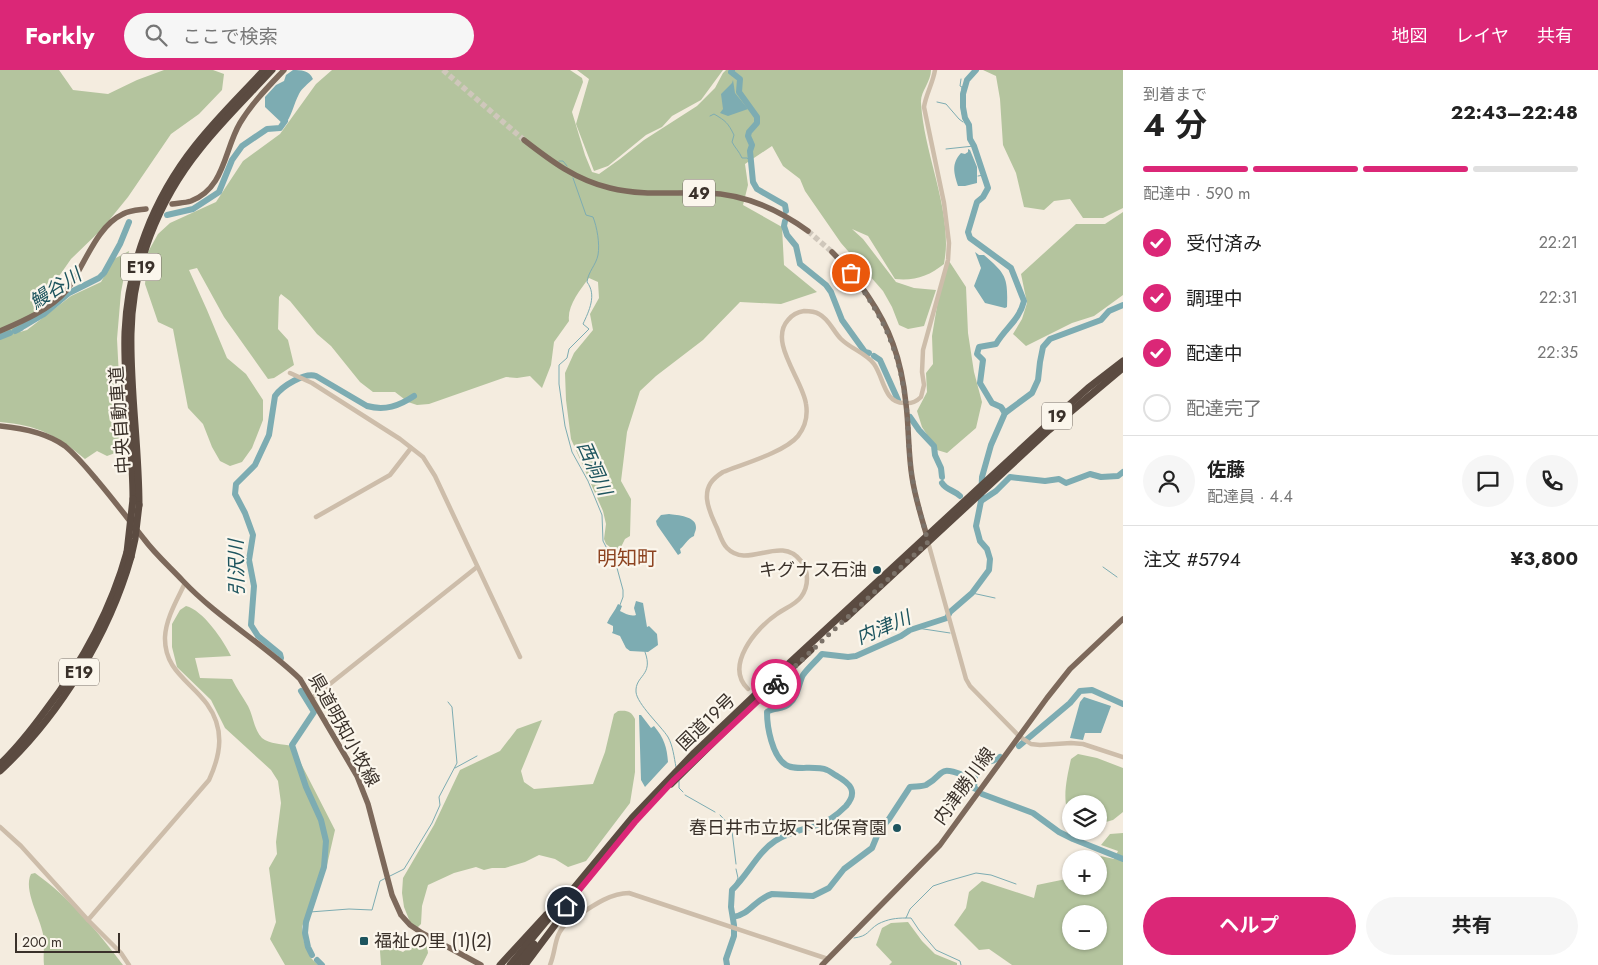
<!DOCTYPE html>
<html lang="ja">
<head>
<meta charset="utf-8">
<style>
	:root { --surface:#fff; --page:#f6f6f6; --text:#222; --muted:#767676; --line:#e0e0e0; --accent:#db2777 }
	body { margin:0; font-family:Jost,"Noto Sans JP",sans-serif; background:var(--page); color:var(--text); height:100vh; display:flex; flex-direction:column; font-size:19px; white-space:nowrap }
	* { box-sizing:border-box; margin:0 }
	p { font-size:16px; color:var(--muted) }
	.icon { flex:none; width:28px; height:28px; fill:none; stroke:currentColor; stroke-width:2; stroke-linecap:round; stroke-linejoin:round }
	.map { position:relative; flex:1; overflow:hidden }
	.side { display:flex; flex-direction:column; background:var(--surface); width:475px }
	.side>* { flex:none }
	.fabs { position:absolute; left:1062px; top:725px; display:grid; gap:10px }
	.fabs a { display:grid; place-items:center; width:45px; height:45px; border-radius:50%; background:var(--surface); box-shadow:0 1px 4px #0004; font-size:25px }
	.scale { position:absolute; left:15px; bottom:12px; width:105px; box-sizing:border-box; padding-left:5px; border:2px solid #3a312a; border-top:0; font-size:14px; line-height:18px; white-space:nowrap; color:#3a312a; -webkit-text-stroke:4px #fbf6ec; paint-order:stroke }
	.pin { position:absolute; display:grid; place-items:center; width:42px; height:42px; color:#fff; margin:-21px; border:2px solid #fff; border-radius:50%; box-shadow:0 1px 5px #0007 }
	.courier { position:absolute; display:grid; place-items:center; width:50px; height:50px; margin:-25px; border:4px solid #db2777; border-radius:50%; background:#fff; color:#222; box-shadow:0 1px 6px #0007 }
	.overview em { font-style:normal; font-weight:700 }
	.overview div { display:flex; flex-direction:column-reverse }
	.overview { display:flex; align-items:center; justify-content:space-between; height:85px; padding:0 20px }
	h1 { font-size:32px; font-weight:700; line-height:38px }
	.bar { display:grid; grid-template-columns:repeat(4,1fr); gap:8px 5px; align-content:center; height:60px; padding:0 20px }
	.bar i { height:6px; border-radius:4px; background:var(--line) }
	.bar .current { background:var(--accent) }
	.bar p { grid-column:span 4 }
	.line { display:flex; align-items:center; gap:12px; padding:0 20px; border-top:1px solid var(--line) }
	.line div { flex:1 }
	.round { display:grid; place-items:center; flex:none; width:52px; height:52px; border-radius:26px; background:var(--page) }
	ol { padding:0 20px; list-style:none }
	li { display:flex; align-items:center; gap:15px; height:55px }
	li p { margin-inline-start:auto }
	li .icon { padding:5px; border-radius:50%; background:var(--accent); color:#fff; stroke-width:4 }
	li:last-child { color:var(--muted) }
	li i { width:28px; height:28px; border:2px solid var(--line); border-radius:50% }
	.button { display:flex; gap:10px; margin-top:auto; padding:10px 20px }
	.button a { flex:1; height:58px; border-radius:30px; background:var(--accent); color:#fff; font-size:20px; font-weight:700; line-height:58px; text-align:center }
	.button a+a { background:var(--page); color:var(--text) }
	header { display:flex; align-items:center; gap:30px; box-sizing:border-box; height:70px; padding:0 25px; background:var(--accent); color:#fff }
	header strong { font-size:24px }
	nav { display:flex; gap:28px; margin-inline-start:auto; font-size:18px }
	.search { width:350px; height:45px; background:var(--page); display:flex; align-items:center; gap:12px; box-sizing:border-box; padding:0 18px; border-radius:28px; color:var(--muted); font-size:19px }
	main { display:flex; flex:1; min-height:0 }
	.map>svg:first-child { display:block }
	.green { fill:#b4c49e; fill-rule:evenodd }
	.water { fill:#7dacb2 }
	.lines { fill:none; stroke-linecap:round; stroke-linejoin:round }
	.stream { stroke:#7dacb2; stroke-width:1 }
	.river { stroke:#7dacb2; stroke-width:6 }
	.major-tunnel { stroke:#cfc7bb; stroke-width:5.5; stroke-dasharray:5.5 3; stroke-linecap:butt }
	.minor { stroke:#cdbdaa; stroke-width:4.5 }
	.major { stroke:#7d695b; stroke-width:5.5 }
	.highway { stroke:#5b4b41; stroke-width:7 }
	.highway-bridge { stroke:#5b4b41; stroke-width:7 }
	.done { stroke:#7b7269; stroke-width:5; stroke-dasharray:0 9 }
	.route { stroke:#db2777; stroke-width:6 }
	.poi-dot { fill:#1d545e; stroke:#fbf6ec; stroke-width:2 }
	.labels { text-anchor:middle; stroke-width:4.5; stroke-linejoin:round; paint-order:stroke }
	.shield { fill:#fbf6ec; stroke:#746c64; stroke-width:1 }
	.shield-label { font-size:16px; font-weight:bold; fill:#3a312a }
	.street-label { font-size:18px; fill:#3a312a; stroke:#fbf6ec }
	.poi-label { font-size:18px; fill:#3a312a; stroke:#fbf6ec; text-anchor:end }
	.water-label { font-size:19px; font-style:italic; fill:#1d545e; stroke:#fbf6ec }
	.quarter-label { font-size:20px; fill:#8d4320; stroke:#fbf6ec }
</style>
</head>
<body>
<header>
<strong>Forkly</strong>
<div class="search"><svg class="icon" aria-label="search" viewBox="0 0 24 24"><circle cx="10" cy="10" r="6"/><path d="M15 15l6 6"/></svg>ここで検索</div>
<nav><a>地図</a><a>レイヤ</a><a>共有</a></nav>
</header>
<main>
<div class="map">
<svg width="1123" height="895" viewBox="0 0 1123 895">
	<rect width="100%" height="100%" fill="#f4ecdf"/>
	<!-- green -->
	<g class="green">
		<path d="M0 0H59L73 20 108 24 137 10 164 0H213L224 4 222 20 199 44 171 64 128 127 102 159 71 189 20 262 27 260 71 226 101 212 114 189 129 181 121 222 117 269 122 364 115 383 107 386 97 381 85 389C57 365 37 355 0 352Z"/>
		<path d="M332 0H570L582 8 583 12 572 42 585 85 592 102 599 104 620 89 644 70 697 36 715 18 723 3 726 0H931C931 12 920 22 921 33 924 81 946 126 946 174 946 181 945 187 944 194 929 206 915 211 895 209L868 166 852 159 863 169 896 212 914 218 936 220 924 256 908 259 899 255 892 237 883 221 841 173 805 121 800 109 783 96 772 76 745 94 748 115 743 135 782 157 784 195 817 222 781 234 740 232 703 270 656 306 640 321 627 362 621 411 631 429 630 466 625 469 618 483 606 474 604 469 606 454 603 441 571 369 566 330 565 303 574 283 593 260 590 244 599 228 598 212 589 208C580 220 567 236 569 251L554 272 551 295 542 318 530 306 517 308 506 307 429 334 417 335 408 332 395 322H373L360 312 331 276 317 264 290 231 281 224 279 227 278 259 288 270 294 295 274 308 268 309 224 247 197 198 189 200 207 240 227 288 246 304 263 330V350L252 378 242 392 230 396 220 391 212 377 203 354 188 338 173 259 158 252 145 214 148 182 158 164 170 153 216 132 243 91 280 64 316 14Z"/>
		<polygon points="577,0 723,0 701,30 672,46 662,57 646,65 608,96 594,101 576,54 589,9"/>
		<polygon points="983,0 1123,0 1123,138 1103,148 1083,148 1070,129 1054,131 1044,140 1024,137 1016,103 1003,75 1000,29 996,6"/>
		<polygon points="1123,142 1123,225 1094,246 1072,253 1026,276 1013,264 1022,249 1027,233 1021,204 1076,154 1105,154"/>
		<polygon points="949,191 966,217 968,263 974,302 982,332 976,358 947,383 937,380 922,357 917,341 927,322 926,303 933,294 932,266 938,230"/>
		<path d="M186 536C203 540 224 571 231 586L195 588 200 608 232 609C237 619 243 627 248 636 253 645 254 660 262 668 269 674 283 674 292 676L335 760 327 795 311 830 302 857 304 872 311 888 318 895H285L270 869 276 852 269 798 277 784 276 772 281 733 278 711 271 700 225 658 211 630 177 597 172 577V554L180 540Z"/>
		<path d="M618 641C627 640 631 641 635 649V702L630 733 586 791 568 797 555 789 539 785 525 792 505 798H492L484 800 476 797 454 803 428 815 422 836 421 854 417 858 412 857 404 837 402 823 403 808 434 755 460 700 500 681 517 659 542 650 521 701 524 712 534 719 593 714 605 682 614 644Z"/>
		<path d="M1078 684 1097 688 1123 698V742L1113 750 1099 754V734H1071V746C1060 734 1068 703 1071 689Z"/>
		<path d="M1123 763V895H1012L989 879 979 880 954 855 966 838 969 822 982 811 1034 828 1037 815 1071 808V816L1099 818C1110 807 1103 796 1096 785L1114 789 1118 781 1101 775 1110 764ZM1071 844H1099V871H1071Z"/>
		<path d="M35 803C69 827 98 862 123 895H44C43 885 45 873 43 864 40 847 23 820 31 804Z"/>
		<polygon points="908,852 922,871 935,884 957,893 957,895 889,895 892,892 876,875 882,858 891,853"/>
		<polygon points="386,873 392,873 398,880 403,882 409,877 422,874 427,876 428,883 422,895 381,895 380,881"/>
	</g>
	<!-- water -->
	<g class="water">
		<path d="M293 0C301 0 309 0 313 9 308 14 302 18 299 24 294 33 291 49 284 55L265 37V27L276 15 284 11 286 5Z"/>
		<polygon points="733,10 735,23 748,39 728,46 720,43 723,39 721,24 732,13"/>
		<path d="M968 79 970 80 977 97V113L965 116H958C954 103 951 94 961 83L965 84 968 82Z"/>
		<path d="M975 182 979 185H984C1006 204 1008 207 1007 237L1005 238 985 233 974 216 981 198Z"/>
		<path d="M669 444C677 445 697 446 696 458 696 461 694 463 694 466 687 469 685 475 680 479L681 483 678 485 657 455 656 451 661 445Z"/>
		<path d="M636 531 643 533 647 557 649 556 657 564 658 575 648 582 630 581 626 578 620 566 612 563 613 561V556L607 553C610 546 615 541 618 534L622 536 620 541C625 543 630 547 636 545L634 538Z"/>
		<polygon points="1084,627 1111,636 1101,663 1085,663 1083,670 1070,668 1080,632"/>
		<path d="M639 645H641L651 658 654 656C664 668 667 677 668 692L645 717 641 710Z"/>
	</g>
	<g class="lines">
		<!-- stream -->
		<g class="stream">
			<path d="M961 9 960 16 962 17C960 31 960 40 965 53"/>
			<polyline points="937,32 946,34 959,49 963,52"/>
			<path d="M710 46 714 44C726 51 728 53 734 65L732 72C735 78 739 81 742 88H747L751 91"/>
			<polyline points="946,79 974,76"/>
			<polyline points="559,91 563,91 567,96"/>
			<polyline points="978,106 984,105"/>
			<path d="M573 108 586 145 593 147C597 157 600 174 598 185 596 195 588 202 587 212 597 225 589 241 583 254L589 259 569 279 567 288 559 295V314L565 356 572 382 588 411 602 445 603 471 617 498 623 520V527L620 535"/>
			<polyline points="1103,497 1117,507"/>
			<polyline points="972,523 995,528"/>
			<polyline points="917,558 950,563"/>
			<path d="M645 582C654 606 635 605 636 622 637 634 661 656 668 667 673 676 674 687 676 697"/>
			<polyline points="455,698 477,686"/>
			<polyline points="679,711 679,718 683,722"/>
			<polyline points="685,725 715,742"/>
			<polyline points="720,745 730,756"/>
			<polyline points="732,761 736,794"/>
			<polyline points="390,806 404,799 432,753 440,735 439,727 457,693 452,637 448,632"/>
			<polyline points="732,820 738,808 736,799"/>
			<polyline points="310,842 349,839 372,840 380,811 386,808"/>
			<polyline points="906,848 911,848 919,860 936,880 960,891 961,895"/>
			<path d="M854 868C869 866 867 861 878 854 888 849 896 848 906 848L910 839 933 816 948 811 976 803 991 805 1016 814"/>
		</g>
		<!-- river -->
		<g class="river">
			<polyline points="732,0 731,2 740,9 739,22 757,47 757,53 749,62 748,66 752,75 750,81 753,112 757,119 785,135 786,141"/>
			<path d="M976 0 967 10 963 24V37L965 48 969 55 970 69 974 76 988 118 983 127 977 132 968 162 970 168 1011 198 1024 231C1019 251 1006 257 996 274L979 277 977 284 983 290 980 313 992 333 1001 337 1005 343"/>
			<polyline points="167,145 193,139 219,122 232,90 242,76 267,59 280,58 285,51"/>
			<polyline points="785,151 784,156 787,165 796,176 800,194 826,215 831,222 842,250 865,282 869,283"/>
			<polyline points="24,256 44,244 69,223 99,208 104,203 120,174 129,152"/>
			<polyline points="15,261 21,258"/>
			<polyline points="0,267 10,263"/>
			<polyline points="874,286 880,290 898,330"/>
			<polyline points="910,347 919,360 934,376 935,385 941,398 942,407"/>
			<path d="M942 413C946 420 954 420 960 426"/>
			<polyline points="981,431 996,421 1010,407 1045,411 1059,409 1066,413 1090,404 1101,407 1118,406 1123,402"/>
			<path d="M281 588 280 584 258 566 251 555 254 516 249 490 253 465 245 443 235 424 236 414 255 395 269 365 275 326C282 316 305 302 316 306L367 336C385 341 399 336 414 326"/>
			<polyline points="301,621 314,642 292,675 306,717 321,750 326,771 324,797 306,852 305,863 308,877 312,885"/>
			<polyline points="1019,676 1070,633 1080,621 1092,620 1123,634"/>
			<polyline points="971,702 975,706 974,718 976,719"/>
			<polyline points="982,724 1033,743 1059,762 1073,769 1123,789"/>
			<path d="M733 847C751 844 755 829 772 824L813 826 829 818 844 799 872 778 879 761 889 749 910 717C915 716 921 717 926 715 945 705 936 695 963 705 971 702 979 694 985 693 992 690 993 692 1000 687"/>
			<polyline points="317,890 322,895"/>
			<path d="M727 895 726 889 734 866V855L731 837 732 820C748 805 757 783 775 771 788 762 802 760 817 755 828 752 839 743 846 736 859 721 849 713 837 706 833 704 830 701 827 700 815 695 795 701 786 695 772 686 767 657 767 642 774 637 783 640 789 634 798 627 798 615 803 605 808 598 816 591 822 584L848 587 856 586 901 566 910 560 947 548 950 542 972 523 989 500 990 489 987 479 980 471 976 456 981 431 982 407 991 375 1005 343 1032 323 1038 310 1040 292 1043 277 1050 269 1101 250 1109 241 1123 235"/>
		</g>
		<!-- major-tunnel -->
		<g class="major-tunnel">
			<polyline points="443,0 524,70"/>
			<polyline points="808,161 832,182"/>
		</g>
		<!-- minor -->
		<g class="minor">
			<polyline points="290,303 312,313 400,369 423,387 435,406 520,587"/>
			<polyline points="316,447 390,405 411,378"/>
			<polyline points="928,472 966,609 970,616 1019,666 1031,674 1040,675 1071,673 1083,674 1123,687"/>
			<path d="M748 619C724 596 756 558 777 544 785 538 795 535 801 527 809 516 809 501 801 491 780 464 748 500 727 478 722 473 720 465 717 458 713 449 708 440 707 429 706 416 712 409 723 402 743 394 785 382 798 366 805 357 808 346 806 334 803 310 768 272 788 250 792 245 797 242 804 241 809 241 814 241 819 244 829 249 833 261 841 269 851 279 866 283 874 294 884 308 884 333 904 333 911 334 917 331 921 327L924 315 922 302 923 280 948 190 949 173 944 133 924 37C926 24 933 13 935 0"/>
			<polyline points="311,629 477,497"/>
			<polyline points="0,757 21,776 88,850"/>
			<path d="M129 895 121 883 88 850 209 710C221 684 225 659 207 634 190 611 164 600 165 567 166 548 177 530 185 513"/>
			<path d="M550 895C557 878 553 865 568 852 586 841 607 823 629 823L828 889"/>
		</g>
		<!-- major -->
		<g class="major">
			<path d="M524 70C551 91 576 110 610 118 642 126 674 122 706 123 744 124 778 139 808 161"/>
			<path d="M172 134C178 133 185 133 191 131 225 118 224 80 240 53 252 33 268 17 284 0"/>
			<path d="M832 182C856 206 882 242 893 274 900 293 904 314 906 334 909 358 908 382 912 407 915 428 922 449 928 470"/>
			<path d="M0 261C21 252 51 239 66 221 84 198 95 157 123 144 130 140 138 140 146 139"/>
			<path d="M0 356C22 358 47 363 65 376 77 386 86 397 96 409 113 429 128 449 144 469 155 484 170 497 183 511 218 548 264 574 300 609L357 706 368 734 392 825 401 845 410 855 422 863 481 895"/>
			<polyline points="822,895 940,775 1047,628 1070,599 1123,549"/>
		</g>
		<!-- highway -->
		<g class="highway">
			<path d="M133 429C133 373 123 317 125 262 128 194 153 129 195 76 216 49 241 25 264 0"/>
			<path d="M139 435C139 378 130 321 131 264 132 197 158 131 200 79 222 51 248 26 272 0"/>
			<polyline points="845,549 1049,360 1123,298"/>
			<path d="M0 694C17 678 31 660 45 641 82 593 111 540 127 482"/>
			<path d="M0 701C59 646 109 565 131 487"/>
			<polyline points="671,714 735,651 811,580"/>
			<polyline points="500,895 546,845 552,841"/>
			<polyline points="510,895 632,748 694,683 757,623 1061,342 1088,318 1123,291"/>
			<polyline points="517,895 534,874"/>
			<polyline points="525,895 558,851 565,836"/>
		</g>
		<!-- highway-bridge -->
		<g class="highway-bridge">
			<polyline points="127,482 133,429"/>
			<polyline points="131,487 135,469 139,435"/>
		</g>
	</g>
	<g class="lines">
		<!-- done -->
		<path class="done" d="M776 614 928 472C923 451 915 428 912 406 908 382 909 358 906 334 899 278 883 247 851 203"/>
		<!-- route -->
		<polyline class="route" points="566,836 635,752 673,711 776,614"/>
	</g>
	<!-- markers -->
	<g class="poi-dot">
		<circle cx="877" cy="500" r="5"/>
		<circle cx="897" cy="758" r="5"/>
		<rect x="359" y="866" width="10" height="10" rx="2.5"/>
	</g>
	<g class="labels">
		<!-- shield labels -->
		<g class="shield">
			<rect x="683" y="109.5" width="32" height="27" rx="4"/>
			<rect x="121" y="183.5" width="40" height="27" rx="4"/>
			<rect x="1042" y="332.5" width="30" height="27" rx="4"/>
			<rect x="59" y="588.5" width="40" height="27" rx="4"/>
		</g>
		<g class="shield-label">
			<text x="699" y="129">49</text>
			<text x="141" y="203">E19</text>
			<text x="1057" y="352">19</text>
			<text x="79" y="608">E19</text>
		</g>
		<!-- street labels -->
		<g class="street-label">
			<text transform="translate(120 350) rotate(-94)" y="6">中央自動車道</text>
			<text transform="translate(706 652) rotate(-44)" y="6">国道19号</text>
			<text transform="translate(344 660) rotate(61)" y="6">県道明知小牧線</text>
			<text transform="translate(964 716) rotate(-54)" y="6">内津勝川線</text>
		</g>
		<!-- poi labels -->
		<g class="poi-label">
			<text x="867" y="506">キグナス石油</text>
			<text x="887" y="764">春日井市立坂下北保育園</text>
			<text x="374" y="877" text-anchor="start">福祉の里 (1)(2)</text>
		</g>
		<!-- water labels -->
		<g class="water-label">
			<text transform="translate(55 218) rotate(-33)" y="7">鰻谷川</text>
			<text transform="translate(595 398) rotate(66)" y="7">西洞川</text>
			<text transform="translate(236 498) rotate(-91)" y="7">引沢川</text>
			<text transform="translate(883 557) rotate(-23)" y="7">内津川</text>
		</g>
		<!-- quarter labels -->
		<g class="quarter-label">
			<text x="627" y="495">明知町</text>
		</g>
	</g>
</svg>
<div class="fabs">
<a><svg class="icon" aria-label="layers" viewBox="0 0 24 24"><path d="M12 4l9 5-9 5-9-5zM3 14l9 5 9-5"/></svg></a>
<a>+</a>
<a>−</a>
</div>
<div class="scale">200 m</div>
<div class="pin" style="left:851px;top:203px;background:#ea580c"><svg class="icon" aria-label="bag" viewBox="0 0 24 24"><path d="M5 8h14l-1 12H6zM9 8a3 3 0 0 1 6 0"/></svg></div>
<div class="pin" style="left:566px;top:836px;background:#1f2937"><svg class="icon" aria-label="home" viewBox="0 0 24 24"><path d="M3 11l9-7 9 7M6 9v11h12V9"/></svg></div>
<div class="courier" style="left:776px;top:614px"><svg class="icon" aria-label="bike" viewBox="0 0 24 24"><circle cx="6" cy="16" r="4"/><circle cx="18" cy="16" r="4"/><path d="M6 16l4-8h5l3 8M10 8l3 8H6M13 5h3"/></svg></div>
</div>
<section class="side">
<div class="overview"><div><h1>4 分</h1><p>到着まで</p></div><em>22:43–22:48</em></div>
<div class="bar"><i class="current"></i><i class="current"></i><i class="current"></i><i></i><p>配達中 · 590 m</p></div>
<ol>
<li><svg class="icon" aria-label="check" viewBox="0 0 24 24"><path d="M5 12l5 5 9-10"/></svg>受付済み<p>22:21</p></li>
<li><svg class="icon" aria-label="check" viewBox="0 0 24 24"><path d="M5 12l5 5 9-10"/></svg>調理中<p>22:31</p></li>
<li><svg class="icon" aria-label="check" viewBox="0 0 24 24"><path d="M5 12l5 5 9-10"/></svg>配達中<p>22:35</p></li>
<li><i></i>配達完了</li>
</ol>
<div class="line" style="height:90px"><a class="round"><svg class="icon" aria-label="person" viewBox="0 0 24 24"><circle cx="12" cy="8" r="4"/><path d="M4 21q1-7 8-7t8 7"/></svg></a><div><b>佐藤</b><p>配達員 · 4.4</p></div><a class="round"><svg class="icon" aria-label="chat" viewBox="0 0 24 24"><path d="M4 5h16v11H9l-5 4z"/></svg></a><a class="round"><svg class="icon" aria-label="phone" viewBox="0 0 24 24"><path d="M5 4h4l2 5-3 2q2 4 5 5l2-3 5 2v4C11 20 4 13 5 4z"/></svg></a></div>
<div class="line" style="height:65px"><div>注文 #5794</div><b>¥3,800</b></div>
<div class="button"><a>ヘルプ</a><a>共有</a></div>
</section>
</main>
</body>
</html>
